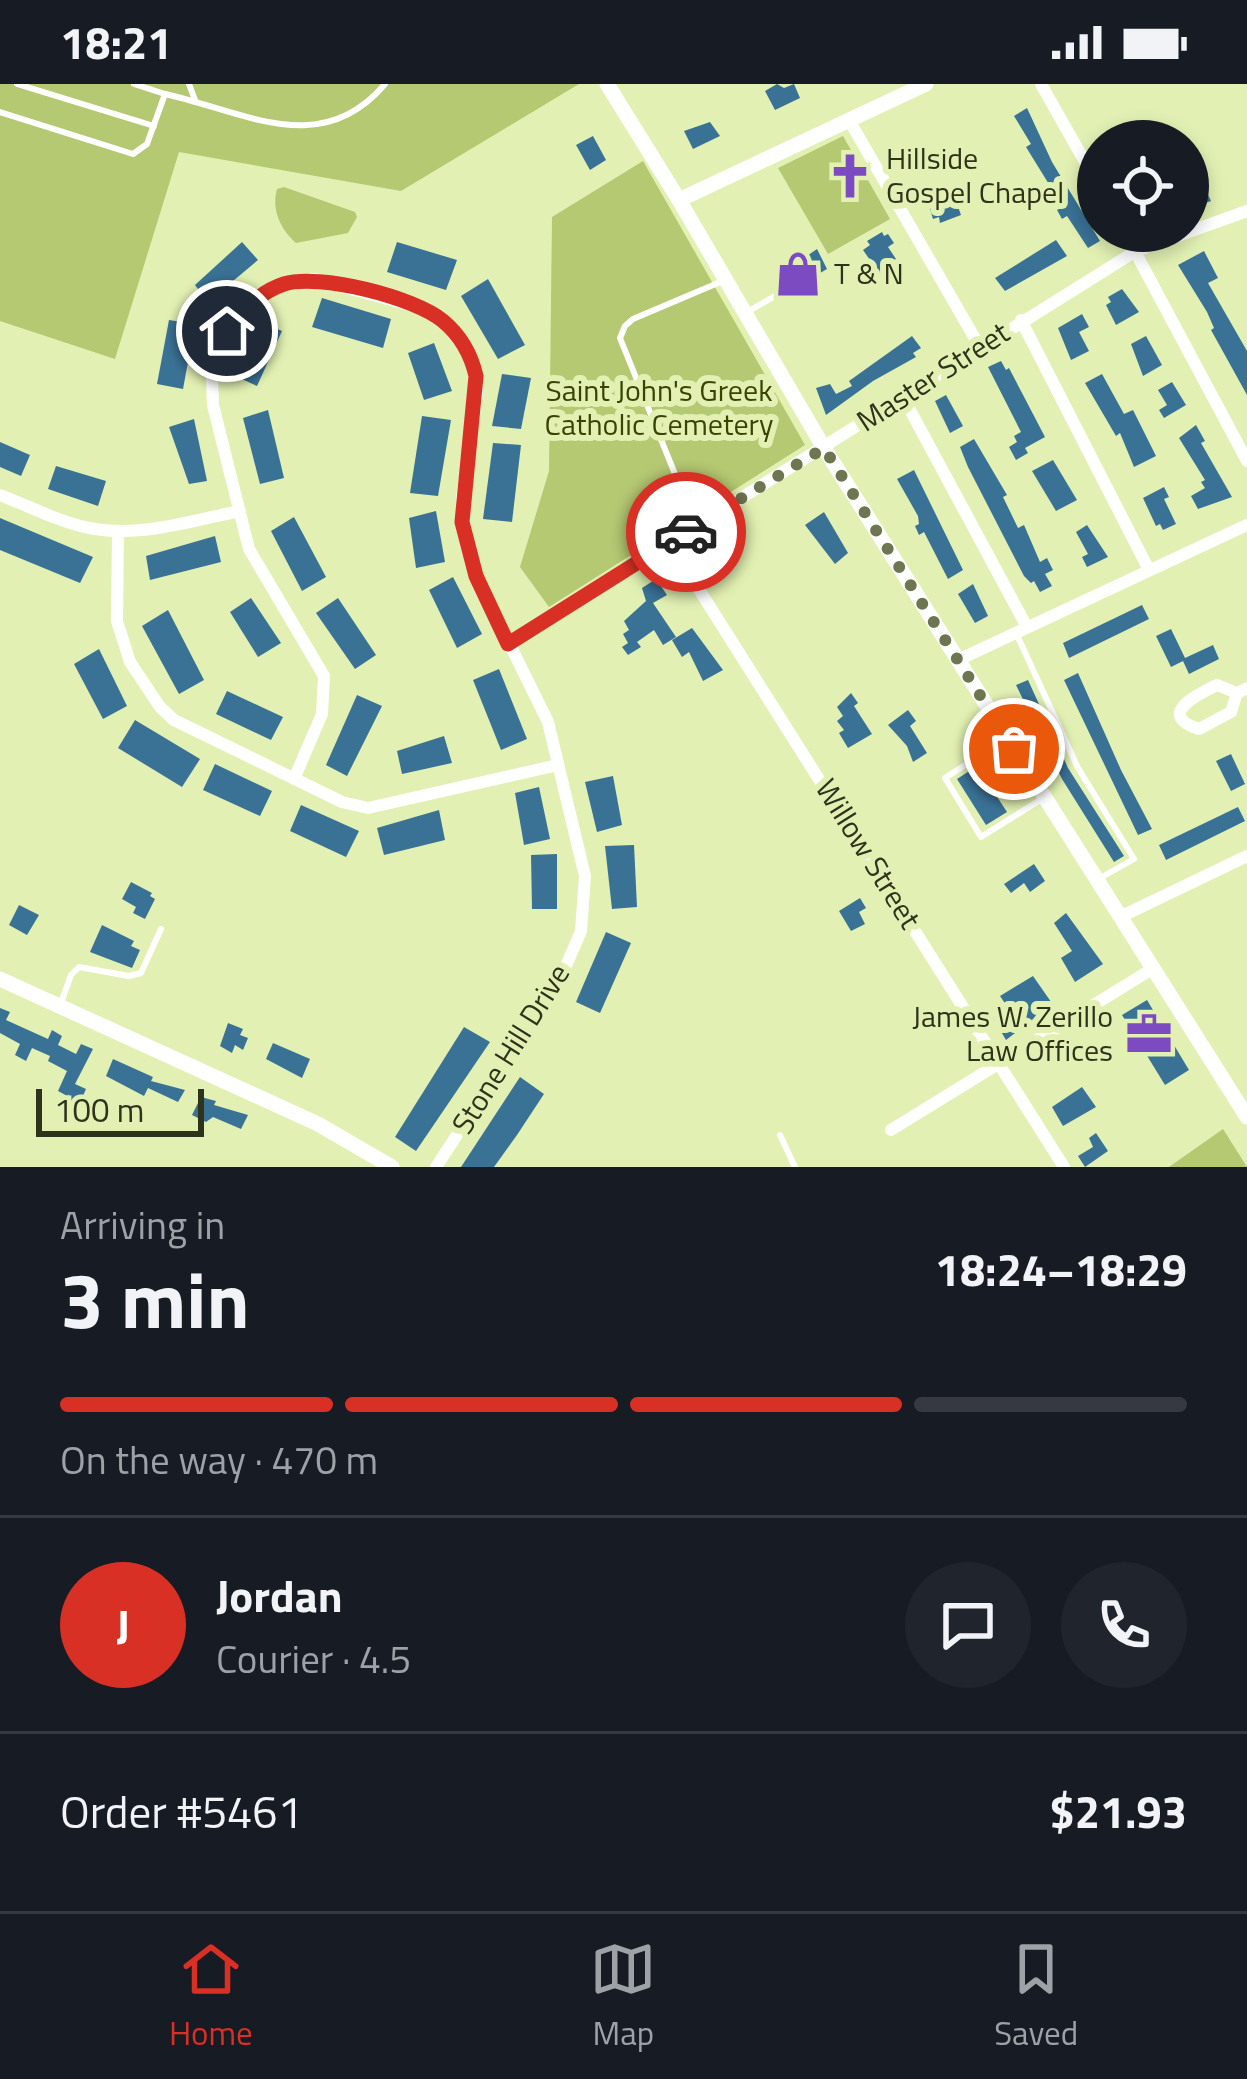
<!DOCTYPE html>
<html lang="en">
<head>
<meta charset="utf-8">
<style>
	:root { --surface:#171b24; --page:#20242c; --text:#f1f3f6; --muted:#9ea1a6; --line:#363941; --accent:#d93025 }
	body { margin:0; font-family:"Titillium Web",sans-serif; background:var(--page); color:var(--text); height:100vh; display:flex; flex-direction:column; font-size:45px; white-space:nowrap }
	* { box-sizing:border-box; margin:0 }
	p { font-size:39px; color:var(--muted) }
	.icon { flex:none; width:66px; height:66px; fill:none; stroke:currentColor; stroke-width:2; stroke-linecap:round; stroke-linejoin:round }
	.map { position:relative; height:1083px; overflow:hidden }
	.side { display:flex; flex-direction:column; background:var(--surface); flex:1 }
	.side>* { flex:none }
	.controls { position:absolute; left:1077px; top:36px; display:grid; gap:24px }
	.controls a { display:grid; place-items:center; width:132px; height:132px; border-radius:50%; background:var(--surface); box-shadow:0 6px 18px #0003; font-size:60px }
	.scale { position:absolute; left:36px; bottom:30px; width:168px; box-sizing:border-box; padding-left:12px; border:6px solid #2e331b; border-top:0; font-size:33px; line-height:42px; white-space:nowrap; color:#2e331b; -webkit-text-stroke:9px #e2f1b3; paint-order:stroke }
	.pin { position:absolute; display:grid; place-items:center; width:102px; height:102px; color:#fff; margin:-51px; border:6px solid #fff; border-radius:50%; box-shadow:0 3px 12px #0007 }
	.courier { position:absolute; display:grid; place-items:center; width:120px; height:120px; margin:-60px; border:9px solid #d93025; border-radius:50%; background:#fff; color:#222; box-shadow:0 3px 15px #0007 }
	.head em { font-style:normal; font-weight:700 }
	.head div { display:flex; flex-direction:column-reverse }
	.head { display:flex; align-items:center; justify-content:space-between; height:204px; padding:0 60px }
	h1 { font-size:78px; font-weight:700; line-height:90px }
	.bar { display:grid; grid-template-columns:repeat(4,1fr); gap:18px 12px; align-content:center; height:144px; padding:0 60px }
	.bar i { height:15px; border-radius:9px; background:var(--line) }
	.bar .current { background:var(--accent) }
	.bar p { grid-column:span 4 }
	.line { display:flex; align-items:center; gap:30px; padding:0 60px; border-top:3px solid var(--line) }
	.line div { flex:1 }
	.round { display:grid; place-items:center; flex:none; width:126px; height:126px; border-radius:63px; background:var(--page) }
	.status { display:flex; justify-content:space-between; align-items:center; height:84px; padding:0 60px; background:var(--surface); direction:ltr }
	.status svg { height:33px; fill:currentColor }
	.tabs { display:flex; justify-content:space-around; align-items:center; height:168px; border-top:3px solid var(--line); background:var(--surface); font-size:33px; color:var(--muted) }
	.tabs a { display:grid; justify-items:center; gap:6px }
	.tabs .current { color:var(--accent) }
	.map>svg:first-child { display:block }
	.green { fill:#b5c872 }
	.building { fill:#3a7296 }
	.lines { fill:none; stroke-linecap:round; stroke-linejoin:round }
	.service { stroke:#fff; stroke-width:6 }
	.minor { stroke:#fff; stroke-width:12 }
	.tertiary { stroke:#fff; stroke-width:15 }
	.done { stroke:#6d7650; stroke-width:12; stroke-dasharray:0 21.6 }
	.route { stroke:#d93025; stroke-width:15 }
	.labels { text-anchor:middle; stroke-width:12; stroke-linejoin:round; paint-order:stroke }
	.poi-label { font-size:30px; fill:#2e331b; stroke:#e2f1b3; text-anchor:start }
	.street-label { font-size:30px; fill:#2e331b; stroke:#e2f1b3 }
	.park-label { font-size:30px; fill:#394400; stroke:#e2f1b3 }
</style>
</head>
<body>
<div class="status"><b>18:21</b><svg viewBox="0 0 49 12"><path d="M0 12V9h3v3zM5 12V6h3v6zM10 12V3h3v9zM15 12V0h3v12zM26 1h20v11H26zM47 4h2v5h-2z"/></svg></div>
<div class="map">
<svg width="1247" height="1083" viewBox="0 0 1247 1083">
	<rect width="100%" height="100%" fill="#e2f1b3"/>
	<!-- green -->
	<g class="green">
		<polygon points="0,0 579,0 401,107 179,68 115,275 0,237"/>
		<polygon points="843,52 890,135 828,170 778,84"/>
		<polygon points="643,77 805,361 549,523 520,483 549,387 552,133"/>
		<path d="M284 103 355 128 357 133 348 149 296 159C281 146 271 126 277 105Z"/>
		<polygon points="1223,1045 1247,1083 1169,1083"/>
	</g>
	<!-- building -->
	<g class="building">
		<polygon points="777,0 784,4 794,0 800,14 775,26 765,7"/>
		<polygon points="1027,24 1052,78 1100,157 1088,164 1067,132 1062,135 1057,126 1063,123 1026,63 1031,60 1014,32"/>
		<polygon points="710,38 720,52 693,65 684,47"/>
		<polygon points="593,52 606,76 590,86 576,61"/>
		<polygon points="1198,89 1211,117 1195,123 1188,108 1188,94"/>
		<polygon points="955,114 961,131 940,139 939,133 933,135 929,122"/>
		<polygon points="882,148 884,152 888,150 894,159 888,163 906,190 888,202 863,166 870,161 867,157"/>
		<polygon points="1056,156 1067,172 1005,207 995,194"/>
		<polygon points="242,158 258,176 208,218 195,201"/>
		<polygon points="397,158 457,176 446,206 387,188"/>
		<polygon points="817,165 827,185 785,210 775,194"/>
		<polygon points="1204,167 1218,194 1208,199 1247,267 1247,311 1211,246 1214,244 1207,228 1178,181"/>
		<polygon points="488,195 525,261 498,275 461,212"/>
		<polygon points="1122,205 1139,228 1116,241 1106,221 1111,218 1108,213"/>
		<polygon points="322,214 391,235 383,264 312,243"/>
		<polygon points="1082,230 1089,243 1079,248 1089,267 1071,276 1058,244"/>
		<polygon points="169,236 195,240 183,305 157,300"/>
		<polygon points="257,236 282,247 257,302 233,291"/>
		<polygon points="912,252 921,264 913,269 916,273 873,297 826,331 816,304 830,300 836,310 852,302 849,297"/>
		<polygon points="1146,252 1162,281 1143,292 1131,260"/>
		<polygon points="434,259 452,307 424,316 408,269"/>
		<polygon points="1001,277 1006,286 1009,284 1045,353 1025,364 1028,369 1016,376 1009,363 1017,358 1014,352 1021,348 988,283"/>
		<polygon points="502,290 531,294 521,345 492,342"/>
		<polygon points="1102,290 1124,330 1133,326 1156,372 1134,383 1120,349 1116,352 1085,299"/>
		<polygon points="1172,298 1186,321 1164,334 1159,326 1167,321 1158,306"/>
		<polygon points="946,311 963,342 950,349 935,317"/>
		<polygon points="268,326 284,394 260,400 243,334"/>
		<polygon points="422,332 451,336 438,412 410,409"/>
		<polygon points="194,335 207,397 189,400 169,343"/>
		<polygon points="1196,341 1205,357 1201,359 1232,413 1198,425 1191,412 1205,404 1201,398 1205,396 1179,354"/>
		<polygon points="974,355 1007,411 1003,413 1018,444 1024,441 1040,478 1047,474 1053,486 1045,490 1052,502 1040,508 1034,497 1031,499 1024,492 968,383 960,363"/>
		<polygon points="0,358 30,371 21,392 0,383"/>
		<polygon points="493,359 521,361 512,438 483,435"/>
		<polygon points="1053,376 1077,416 1056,427 1032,387"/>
		<polygon points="56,382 106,397 98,422 48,405"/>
		<polygon points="914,386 963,486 948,495 924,448 919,451 915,442 919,440 918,432 897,395"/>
		<polygon points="1164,403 1169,413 1164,415 1176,440 1163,446 1160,440 1156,442 1143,414"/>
		<polygon points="436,427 445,478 416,484 409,434"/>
		<polygon points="824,428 848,469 835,480 805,441"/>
		<polygon points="294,433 326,493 302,507 271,447"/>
		<polygon points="0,434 93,473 80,499 0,466"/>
		<polygon points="1087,441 1108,473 1087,483 1082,473 1088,470 1076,448"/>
		<polygon points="732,451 740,455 740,470 733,476 705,476 717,467 723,454"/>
		<polygon points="215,452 221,478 150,496 146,472"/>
		<polygon points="453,493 482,550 457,564 429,506"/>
		<polygon points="656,495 667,511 653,519 676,553 663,561 654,546 637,558 641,563 628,571 622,563 628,559 623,550 629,546 624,537 646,517 642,504"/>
		<polygon points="973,500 988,532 975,539 958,510"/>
		<polygon points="251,514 281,559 258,573 230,528"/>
		<polygon points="338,514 376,571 355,585 316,529"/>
		<polygon points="1142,521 1149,535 1069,574 1063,559"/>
		<polygon points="168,526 204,596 179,610 142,542"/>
		<polygon points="692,544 723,586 703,597 689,568 682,573 672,556"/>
		<polygon points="1171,545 1185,574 1213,561 1219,575 1189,590 1183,577 1171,583 1156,552"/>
		<polygon points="99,565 127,622 103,635 74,580"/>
		<polygon points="499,585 527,655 501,666 473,596"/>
		<polygon points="1078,589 1121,686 1152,745 1138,751 1064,596"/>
		<polygon points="1028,596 1068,684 1124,772 1114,778 1062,695 1016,601"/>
		<polygon points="227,607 283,633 271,656 216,630"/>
		<polygon points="851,609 858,619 854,622 872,650 848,664 839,649 844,646 837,637 843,632 837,623"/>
		<polygon points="357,611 382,622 347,692 326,681"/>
		<polygon points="908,626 916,637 910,642 927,669 913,678 907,662 888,641"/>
		<polygon points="135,636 200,675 182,703 118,664"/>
		<polygon points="444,652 452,679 402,690 397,667"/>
		<polygon points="1231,670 1245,700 1231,707 1216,677"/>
		<polygon points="215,680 272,707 260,732 203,706"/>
		<polygon points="977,682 1007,728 986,741 957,695"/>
		<polygon points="613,692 622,741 597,748 585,698"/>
		<polygon points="539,703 550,755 524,761 515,709"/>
		<polygon points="301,721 359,747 346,773 290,747"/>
		<polygon points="1238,723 1245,737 1166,776 1159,761"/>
		<polygon points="439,726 445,756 384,771 377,744"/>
		<polygon points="634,761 637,823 612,825 605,762"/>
		<polygon points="557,770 557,825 532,825 531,771"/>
		<polygon points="1034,780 1045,797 1030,808 1024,799 1011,809 1004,800"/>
		<polygon points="131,798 152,809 150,812 155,815 145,835 133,829 136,823 122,815"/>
		<polygon points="860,814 866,824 859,828 865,840 851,847 839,827"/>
		<polygon points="19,821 39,831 27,851 9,841"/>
		<polygon points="1066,829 1103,880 1075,898 1061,874 1072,867 1054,839"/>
		<polygon points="102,841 134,857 131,862 140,866 132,884 90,868"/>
		<polygon points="606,848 631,859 600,929 576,918"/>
		<polygon points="1033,892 1056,925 1036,933 1006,956 993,934 1008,924 1000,912"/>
		<polygon points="1147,916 1189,986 1165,1001 1122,931"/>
		<polygon points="0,924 10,928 6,936 48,955 52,946 62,952 58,961 76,970 81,960 93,965 75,1000 86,1005 73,1035 64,1029 71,1014 58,1007 67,987 48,977 50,972 32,964 26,977 15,971 20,960 0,949"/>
		<polygon points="228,939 243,945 240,951 248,954 243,966 235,961 232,969 220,962"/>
		<polygon points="464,943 490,958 416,1067 395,1053"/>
		<polygon points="273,959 310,975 302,994 266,975"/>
		<polygon points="113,975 153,993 151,997 185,1006 178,1018 148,1004 144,1012 106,992"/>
		<polygon points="520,993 544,1010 517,1051 494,1083 461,1083"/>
		<polygon points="1082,1003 1096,1023 1063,1042 1052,1023"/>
		<polygon points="201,1013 216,1017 214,1021 248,1031 241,1045 213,1033 206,1038 192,1031"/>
		<polygon points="1096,1049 1108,1067 1085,1083 1078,1072 1093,1063 1089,1054"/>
	</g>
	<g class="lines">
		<!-- service -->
		<g class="service">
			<polyline points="17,0 154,42"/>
			<polyline points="134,0 165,10"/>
			<polyline points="189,0 195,16"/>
			<path d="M0 28 133 70 147 60 165 10C243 27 321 76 385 0"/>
			<polyline points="749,227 775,212"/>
			<polyline points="696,442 620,254 625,242 633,235 725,196"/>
			<polyline points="1017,551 1078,684 1134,775 1100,794"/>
			<polyline points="1004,656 945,694 981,753 1045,713"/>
			<polyline points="61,919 71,891 79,883 129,892 141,889 161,845"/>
			<polyline points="780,1051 795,1083"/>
		</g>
		<!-- minor -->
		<g class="minor">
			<polyline points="1041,0 1098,101"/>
			<polyline points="849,36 981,265"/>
			<polyline points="1124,147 1247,377"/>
			<polyline points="1021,236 1149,486"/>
			<polyline points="903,313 1027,543"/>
			<path d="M0 411C29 422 59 438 89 444 140 454 190 437 240 427"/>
			<polyline points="118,448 117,537 130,578 160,623 174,636 342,718 368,724 558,681"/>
			<polyline points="669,458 1064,1083"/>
			<polyline points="508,560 1136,167 1247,127"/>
			<polyline points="958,576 1247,441"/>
			<path d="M1237 609 1217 601C1198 610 1155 631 1199 645L1231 628 1237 609 1247 604"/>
			<polyline points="294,695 322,630 324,592 249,465 213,321 212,293 221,261 241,230 262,210 279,202 314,195 421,224 446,240 471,273 477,309 462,414 467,464 476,492 548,638 585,792 581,847 563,889 436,1083"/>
			<polyline points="1120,833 1247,772"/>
			<polyline points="891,1046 1152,885"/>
		</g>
		<!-- tertiary -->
		<g class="tertiary">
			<polyline points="607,0 679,116 824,364 1247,1033"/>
			<polyline points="679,116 926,0"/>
			<polyline points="0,895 318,1040 392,1083"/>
		</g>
	</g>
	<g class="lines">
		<!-- done -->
		<polyline class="done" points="686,448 824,364 1014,665"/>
		<!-- route -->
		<path class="route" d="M227 247C243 227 259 208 284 200 319 189 414 213 443 237 461 252 471 270 476 292L462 438 476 492 508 560 686 448"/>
	</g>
	<!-- icons -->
	<defs>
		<g id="church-bare" transform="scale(3.6)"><path d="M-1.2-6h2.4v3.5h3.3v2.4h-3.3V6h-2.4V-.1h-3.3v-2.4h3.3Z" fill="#7c4bc2" stroke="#e2f1b3" stroke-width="2.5" paint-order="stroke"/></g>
		<g id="shop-bare" transform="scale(3.6)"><path d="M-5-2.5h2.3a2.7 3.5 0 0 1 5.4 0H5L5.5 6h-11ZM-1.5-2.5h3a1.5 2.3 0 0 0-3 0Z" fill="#7c4bc2" stroke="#e2f1b3" stroke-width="2.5" paint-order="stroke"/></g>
		<g id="office-bare" transform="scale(3.6)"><path d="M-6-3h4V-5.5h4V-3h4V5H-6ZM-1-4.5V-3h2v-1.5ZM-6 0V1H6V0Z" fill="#7c4bc2" stroke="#e2f1b3" stroke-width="2.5" paint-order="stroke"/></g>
	</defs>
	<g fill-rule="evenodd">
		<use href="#church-bare" x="850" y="92"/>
		<use href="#shop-bare" x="798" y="190"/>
		<use href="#office-bare" x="1149" y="950"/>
	</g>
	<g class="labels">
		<!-- poi labels -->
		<g class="poi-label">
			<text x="886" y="85">Hillside<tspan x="886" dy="34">Gospel Chapel</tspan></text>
			<text x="834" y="200">T &amp; N</text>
			<text x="1113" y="943" text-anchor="end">James W. Zerillo<tspan x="1113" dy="34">Law Offices</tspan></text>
		</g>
		<!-- street labels -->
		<g class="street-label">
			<text transform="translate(933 293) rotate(-33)" y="10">Master Street</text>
			<text transform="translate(868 770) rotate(58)" y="10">Willow Street</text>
			<text transform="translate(511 965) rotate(-58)" y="10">Stone Hill Drive</text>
		</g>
		<!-- park labels -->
		<g class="park-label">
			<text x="659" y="317">Saint John's Greek<tspan x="659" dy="34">Catholic Cemetery</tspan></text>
		</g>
	</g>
</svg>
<div class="controls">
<a><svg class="icon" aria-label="locate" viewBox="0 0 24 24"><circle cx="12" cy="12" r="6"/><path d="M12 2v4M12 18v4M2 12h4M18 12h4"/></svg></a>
</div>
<div class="scale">100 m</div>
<div class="pin" style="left:1014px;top:665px;background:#ea580c"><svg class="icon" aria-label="bag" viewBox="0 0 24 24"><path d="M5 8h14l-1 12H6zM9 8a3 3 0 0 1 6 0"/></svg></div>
<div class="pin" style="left:227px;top:247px;background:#1f2937"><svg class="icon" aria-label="home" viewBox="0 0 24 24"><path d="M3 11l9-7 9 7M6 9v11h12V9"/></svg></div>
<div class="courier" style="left:686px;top:448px"><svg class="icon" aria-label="car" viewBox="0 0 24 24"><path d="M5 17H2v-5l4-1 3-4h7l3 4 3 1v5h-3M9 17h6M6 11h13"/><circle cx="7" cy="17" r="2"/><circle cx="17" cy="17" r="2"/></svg></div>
</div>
<section class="side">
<div class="head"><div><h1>3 min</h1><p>Arriving in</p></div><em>18:24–18:29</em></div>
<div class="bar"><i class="current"></i><i class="current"></i><i class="current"></i><i></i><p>On the way · 470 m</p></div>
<div class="line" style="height:216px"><b class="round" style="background:var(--accent);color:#fff">J</b><div><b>Jordan</b><p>Courier · 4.5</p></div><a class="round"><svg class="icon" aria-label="chat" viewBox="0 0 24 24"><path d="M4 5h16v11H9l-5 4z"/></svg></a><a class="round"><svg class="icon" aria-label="phone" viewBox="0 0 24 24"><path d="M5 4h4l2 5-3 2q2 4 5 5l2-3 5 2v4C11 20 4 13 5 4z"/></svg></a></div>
<div class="line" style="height:156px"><div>Order #5461</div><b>$21.93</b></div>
</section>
<nav class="tabs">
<a class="current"><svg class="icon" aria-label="home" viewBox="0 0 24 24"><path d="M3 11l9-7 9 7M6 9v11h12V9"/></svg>Home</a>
<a><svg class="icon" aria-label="map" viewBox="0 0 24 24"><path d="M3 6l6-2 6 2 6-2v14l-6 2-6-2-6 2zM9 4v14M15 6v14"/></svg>Map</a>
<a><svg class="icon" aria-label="saved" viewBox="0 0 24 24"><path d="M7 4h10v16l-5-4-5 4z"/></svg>Saved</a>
</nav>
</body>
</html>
